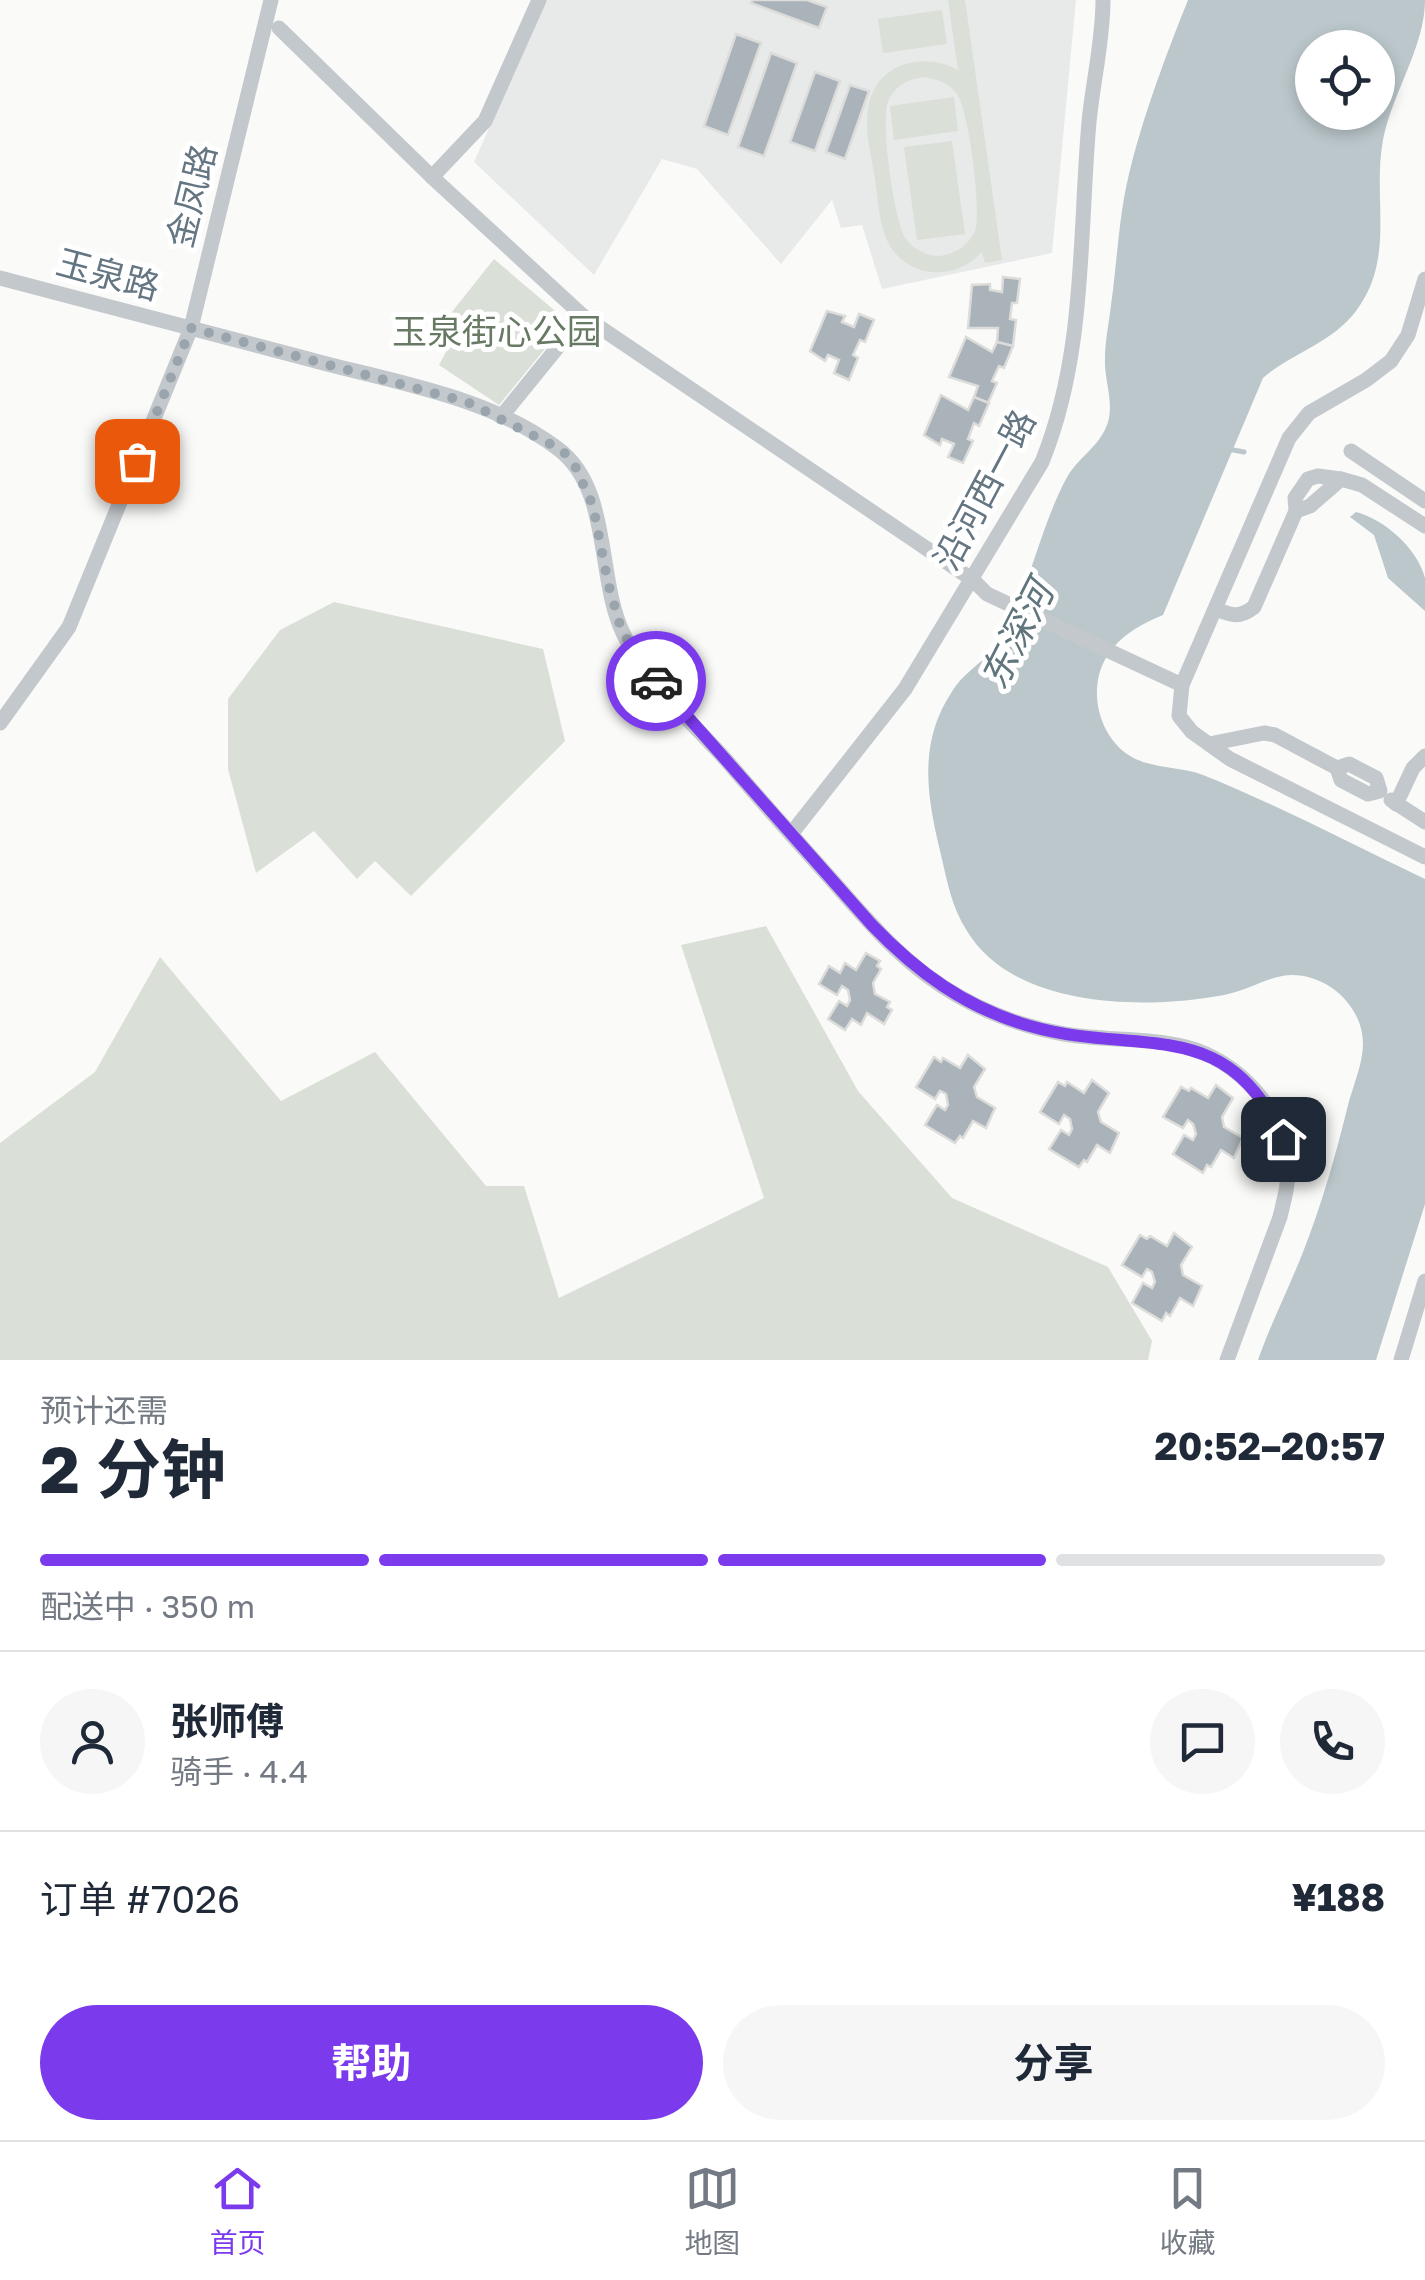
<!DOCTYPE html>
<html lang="zh">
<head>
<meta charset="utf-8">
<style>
	:root { --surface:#fff; --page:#f6f6f7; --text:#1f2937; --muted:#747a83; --line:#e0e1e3; --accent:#7c3aed }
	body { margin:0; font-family:"Golos Text","Noto Sans SC",sans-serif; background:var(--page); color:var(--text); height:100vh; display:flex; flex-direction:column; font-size:38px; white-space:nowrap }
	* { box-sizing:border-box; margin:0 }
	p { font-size:32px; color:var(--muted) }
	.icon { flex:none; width:55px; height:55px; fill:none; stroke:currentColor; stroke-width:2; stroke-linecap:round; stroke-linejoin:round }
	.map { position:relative; height:1360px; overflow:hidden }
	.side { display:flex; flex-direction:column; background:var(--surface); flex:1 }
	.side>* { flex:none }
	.buttons { position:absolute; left:1295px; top:30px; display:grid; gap:20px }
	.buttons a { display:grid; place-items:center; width:100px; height:100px; border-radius:50%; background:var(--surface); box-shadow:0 5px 15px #0003; font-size:50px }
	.pin { position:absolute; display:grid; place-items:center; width:85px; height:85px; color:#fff; margin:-42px; border-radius:20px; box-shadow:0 5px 15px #0006 }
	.courier { position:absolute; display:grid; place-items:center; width:100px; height:100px; margin:-50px; border:8px solid #7c3aed; border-radius:50%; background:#fff; color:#222; box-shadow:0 2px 12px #0007 }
	.summary em { font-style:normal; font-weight:700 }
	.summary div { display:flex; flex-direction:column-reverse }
	.summary { display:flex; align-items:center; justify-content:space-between; height:170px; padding:0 40px }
	h1 { font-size:65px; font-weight:700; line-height:75px }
	.bar { display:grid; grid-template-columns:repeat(4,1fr); gap:15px 10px; align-content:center; height:120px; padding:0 40px }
	.bar i { height:12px; border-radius:8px; background:var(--line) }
	.bar .selected { background:var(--accent) }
	.bar p { grid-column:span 4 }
	.line { display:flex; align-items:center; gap:25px; padding:0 40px; border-top:2px solid var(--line) }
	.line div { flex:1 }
	.round { display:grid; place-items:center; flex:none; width:105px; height:105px; border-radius:52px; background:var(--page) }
	.action { display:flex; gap:20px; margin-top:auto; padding:20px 40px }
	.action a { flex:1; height:115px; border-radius:60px; background:var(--accent); color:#fff; font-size:40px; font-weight:700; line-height:115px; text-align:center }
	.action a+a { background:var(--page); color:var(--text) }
	.dock { display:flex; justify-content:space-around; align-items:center; height:140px; border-top:2px solid var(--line); background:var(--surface); font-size:28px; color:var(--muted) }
	.dock a { display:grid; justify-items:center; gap:5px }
	.dock .selected { color:var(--accent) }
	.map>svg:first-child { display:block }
	.built { fill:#e8e9e9 }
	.green { fill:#dadfd7; fill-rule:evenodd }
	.water { fill:#bbc7cb; fill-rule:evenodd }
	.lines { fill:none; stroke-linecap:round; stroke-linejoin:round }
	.stream { stroke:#bbc7cb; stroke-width:5 }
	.building { fill:#aab3b9; stroke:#dcdcda; stroke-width:2.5 }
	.minor { stroke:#c3c8cc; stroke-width:15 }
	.done { stroke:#99a4ac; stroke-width:10; stroke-dasharray:0 18 }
	.route { stroke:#7c3aed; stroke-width:12 }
	.labels { text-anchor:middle; stroke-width:10; stroke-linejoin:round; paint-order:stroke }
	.street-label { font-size:35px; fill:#657683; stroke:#fff }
	.park-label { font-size:35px; fill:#687a64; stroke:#fff }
	.water-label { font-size:38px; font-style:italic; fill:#60757c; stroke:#fff }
</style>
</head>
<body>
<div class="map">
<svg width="1425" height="1360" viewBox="0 0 1425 1360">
	<rect width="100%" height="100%" fill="#fafaf8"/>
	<!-- built -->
	<polygon class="built" points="546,0 1076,0 1052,253 882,289 862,225 841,228 832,200 781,264 697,169 662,159 594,275 474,162"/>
	<!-- green -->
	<g class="green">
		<path d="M948 0H965L1002 260 985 263 982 252C957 280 911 280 890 246 879 228 879 205 876 186 873 161 864 133 868 109 875 63 923 51 958 70ZM924 77C937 79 949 83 957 94 969 111 982 212 975 231 969 245 954 255 939 256 926 256 913 249 906 239 894 222 880 120 888 102 894 86 908 79 924 77Z"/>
		<polygon points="942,10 947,44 883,53 878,19"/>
		<polygon points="954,97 958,131 894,140 890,106"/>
		<polygon points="952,141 965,234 917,240 904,147"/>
		<polygon points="494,259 561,316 562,328 499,405 439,365 448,348 432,337"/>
		<polygon points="334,602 543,649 565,741 411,896 375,861 357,879 314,831 256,873 228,769 228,699 280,630"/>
		<polygon points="766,926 858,1091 952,1198 1108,1267 1152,1341 1148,1360 0,1360 0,1143 95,1072 160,957 281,1101 375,1052 486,1186 524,1186 559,1298 764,1198 681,945"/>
	</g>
	<!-- water -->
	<g class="water">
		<path d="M1188 0H1425C1425 47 1392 93 1383 140 1372 199 1396 258 1356 311 1331 344 1293 352 1263 378L1163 615C1144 623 1126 632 1113 648 1087 678 1094 726 1123 751 1146 770 1177 765 1203 775 1278 805 1351 844 1425 879V1204L1376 1360H1258C1271 1323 1289 1288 1303 1252 1322 1204 1336 1154 1348 1105 1353 1086 1363 1063 1363 1044 1363 1006 1328 975 1292 975 1270 975 1248 991 1224 995 1145 1010 1014 1009 967 931 952 908 947 881 941 855 927 797 917 743 953 690 967 668 997 654 1007 631 1030 582 1041 527 1066 479 1077 458 1101 446 1108 422 1114 401 1104 380 1105 359 1105 341 1109 323 1111 305 1116 270 1118 233 1124 198 1136 134 1164 60 1188 0ZM1312 48H1378V112H1312Z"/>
		<path d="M1356 512C1384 519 1418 549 1425 578 1425 588 1425 601 1425 611L1388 578 1374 535 1350 517Z"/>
	</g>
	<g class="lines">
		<!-- stream -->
		<polyline class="stream" points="1228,449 1244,452"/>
	</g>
	<!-- building -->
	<g class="building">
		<polygon points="752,0 807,0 827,7 819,28 751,3"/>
		<polygon points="736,34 761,43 728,135 704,126"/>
		<polygon points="771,53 797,63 764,156 738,147"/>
		<polygon points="815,72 840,81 815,151 790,142"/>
		<polygon points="850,85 869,91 845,159 826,152"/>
		<polygon points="1003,277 1020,279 1017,303 1012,303 1010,319 1016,320 1013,346 997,342 998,328 968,328 972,285 990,284 990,290 1002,292"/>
		<polygon points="827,311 845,316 842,322 854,327 859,314 874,320 865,342 860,340 853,355 858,358 849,380 834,373 839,360 828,355 825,361 810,351"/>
		<polygon points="966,337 992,352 997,342 1013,346 1004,368 999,366 992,381 997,383 988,403 974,397 978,386 949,377"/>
		<polygon points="941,395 968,410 974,397 989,403 979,426 974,423 968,439 973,441 963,463 948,457 954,444 942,439 940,445 924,435"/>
		<polygon points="866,953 880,961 877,966 881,969 873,983 875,994 890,1002 887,1007 892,1010 884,1024 867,1013 861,1025 852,1019 845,1030 828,1019 839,1001 847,1006 850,1000 848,990 842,986 837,995 819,984 829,966 840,973 845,963 856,970"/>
		<polygon points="968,1055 985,1069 974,1087 977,1097 995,1108 986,1128 973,1121 963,1138 960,1136 955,1143 925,1125 937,1105 945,1110 948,1105 946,1094 940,1091 935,1099 916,1087 934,1057 941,1062 943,1058 960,1068"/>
		<polygon points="1092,1080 1109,1093 1098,1112 1101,1122 1119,1133 1110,1153 1097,1145 1087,1162 1084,1160 1079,1167 1049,1149 1061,1130 1069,1135 1072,1129 1070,1119 1064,1115 1059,1124 1040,1112 1058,1082 1065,1086 1067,1082 1084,1093"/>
		<polygon points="1216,1085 1233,1098 1222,1117 1224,1127 1243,1138 1234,1158 1221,1150 1211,1167 1207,1165 1203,1173 1173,1154 1184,1135 1193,1140 1196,1134 1193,1124 1188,1120 1183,1128 1163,1117 1181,1087 1189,1091 1191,1088 1208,1098"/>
		<polygon points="1174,1233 1192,1247 1181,1265 1183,1275 1202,1286 1193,1306 1180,1298 1170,1316 1166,1313 1162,1321 1132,1303 1143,1283 1152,1288 1155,1282 1152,1272 1147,1269 1142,1277 1122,1265 1140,1235 1147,1239 1150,1236 1167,1246"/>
	</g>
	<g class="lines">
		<!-- minor -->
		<g class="minor">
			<polyline points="279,28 432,177 583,316 973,580 987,594 1182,685"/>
			<polyline points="432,177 485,121 539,0"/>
			<path d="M0 278C104 305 208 333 312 360 393 382 488 396 557 448 612 488 596 576 623 633 645 681 692 722 727 761 761 801 796 840 831 879 862 914 891 949 929 977 968 1006 1017 1026 1064 1034 1104 1041 1147 1037 1186 1047 1237 1060 1285 1110 1288 1165 1289 1183 1284 1200 1280 1217L1227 1360"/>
			<polyline points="1425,279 1408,335 1391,361 1366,380 1309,413 1289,438 1182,685 1179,716 1192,732 1230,759 1425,857"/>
			<polyline points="501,417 583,316"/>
			<polyline points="1351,451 1425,501"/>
			<polyline points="1341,479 1362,485 1425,526"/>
			<path d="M1216 609C1232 616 1240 618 1254 607L1296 511 1295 498 1308 479 1318 476 1341 479 1310 506 1296 511"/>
			<polyline points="0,723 69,627 191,328 271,0"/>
			<polyline points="1209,744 1264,733 1275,735 1337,768 1341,780 1368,794 1380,791 1376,778 1349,764 1337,768"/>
			<polyline points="1391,800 1425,822"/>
			<polyline points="1396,804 1413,768 1425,756"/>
			<path d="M791 834 905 689 1042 462C1086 354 1079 236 1089 122 1093 81 1103 41 1103 0"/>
			<polyline points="1401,1360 1425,1281"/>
		</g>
	</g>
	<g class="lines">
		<!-- done -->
		<polyline class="done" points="137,461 191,328 467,402 562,450 575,466 593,506 608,583 622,632 656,681"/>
		<!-- route -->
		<path class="route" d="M656 681 872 925C917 972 966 1008 1030 1026 1137 1057 1227 1012 1283 1139"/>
	</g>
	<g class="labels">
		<!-- street labels -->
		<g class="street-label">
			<text transform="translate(192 196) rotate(-76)" y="12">金凤路</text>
			<text transform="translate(108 275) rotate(15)" y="12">玉泉路</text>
			<text transform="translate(985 490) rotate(-62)" y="12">沿河西一路</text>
		</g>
		<!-- park labels -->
		<g class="park-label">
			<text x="497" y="344">玉泉街心公园</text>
		</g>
		<!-- water labels -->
		<g class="water-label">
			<text transform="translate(1017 635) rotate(-63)" y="13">东深河</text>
		</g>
	</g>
</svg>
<div class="buttons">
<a><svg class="icon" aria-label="locate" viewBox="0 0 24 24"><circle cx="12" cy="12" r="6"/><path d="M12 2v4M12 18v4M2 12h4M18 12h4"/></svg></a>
</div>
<div class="pin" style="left:137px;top:461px;background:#ea580c"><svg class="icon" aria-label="bag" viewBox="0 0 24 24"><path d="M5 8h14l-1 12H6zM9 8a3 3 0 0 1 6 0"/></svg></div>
<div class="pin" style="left:1283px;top:1139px;background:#1f2937"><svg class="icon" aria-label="home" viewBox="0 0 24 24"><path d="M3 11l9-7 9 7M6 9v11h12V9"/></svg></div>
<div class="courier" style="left:656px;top:681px"><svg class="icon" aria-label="car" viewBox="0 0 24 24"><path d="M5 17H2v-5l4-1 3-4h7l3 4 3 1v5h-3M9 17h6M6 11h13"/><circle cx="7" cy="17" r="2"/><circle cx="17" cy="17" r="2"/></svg></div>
</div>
<section class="side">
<div class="summary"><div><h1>2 分钟</h1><p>预计还需</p></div><em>20:52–20:57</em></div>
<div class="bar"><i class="selected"></i><i class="selected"></i><i class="selected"></i><i></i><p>配送中 · 350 m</p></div>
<div class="line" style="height:180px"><a class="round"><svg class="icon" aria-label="person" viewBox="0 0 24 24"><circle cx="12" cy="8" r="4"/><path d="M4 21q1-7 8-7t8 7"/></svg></a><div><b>张师傅</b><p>骑手 · 4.4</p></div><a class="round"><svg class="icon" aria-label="chat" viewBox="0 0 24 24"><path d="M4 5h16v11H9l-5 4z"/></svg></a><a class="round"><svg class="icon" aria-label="phone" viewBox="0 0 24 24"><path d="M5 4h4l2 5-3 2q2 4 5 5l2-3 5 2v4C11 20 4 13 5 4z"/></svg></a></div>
<div class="line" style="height:130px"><div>订单 #7026</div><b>¥188</b></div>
<div class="action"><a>帮助</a><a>分享</a></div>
</section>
<nav class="dock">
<a class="selected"><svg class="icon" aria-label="home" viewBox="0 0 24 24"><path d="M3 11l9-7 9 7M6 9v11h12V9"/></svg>首页</a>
<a><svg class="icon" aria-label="map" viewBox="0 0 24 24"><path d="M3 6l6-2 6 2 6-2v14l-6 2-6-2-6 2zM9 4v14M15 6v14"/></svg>地图</a>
<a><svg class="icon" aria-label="saved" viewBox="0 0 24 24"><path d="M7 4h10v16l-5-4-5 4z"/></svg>收藏</a>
</nav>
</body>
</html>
